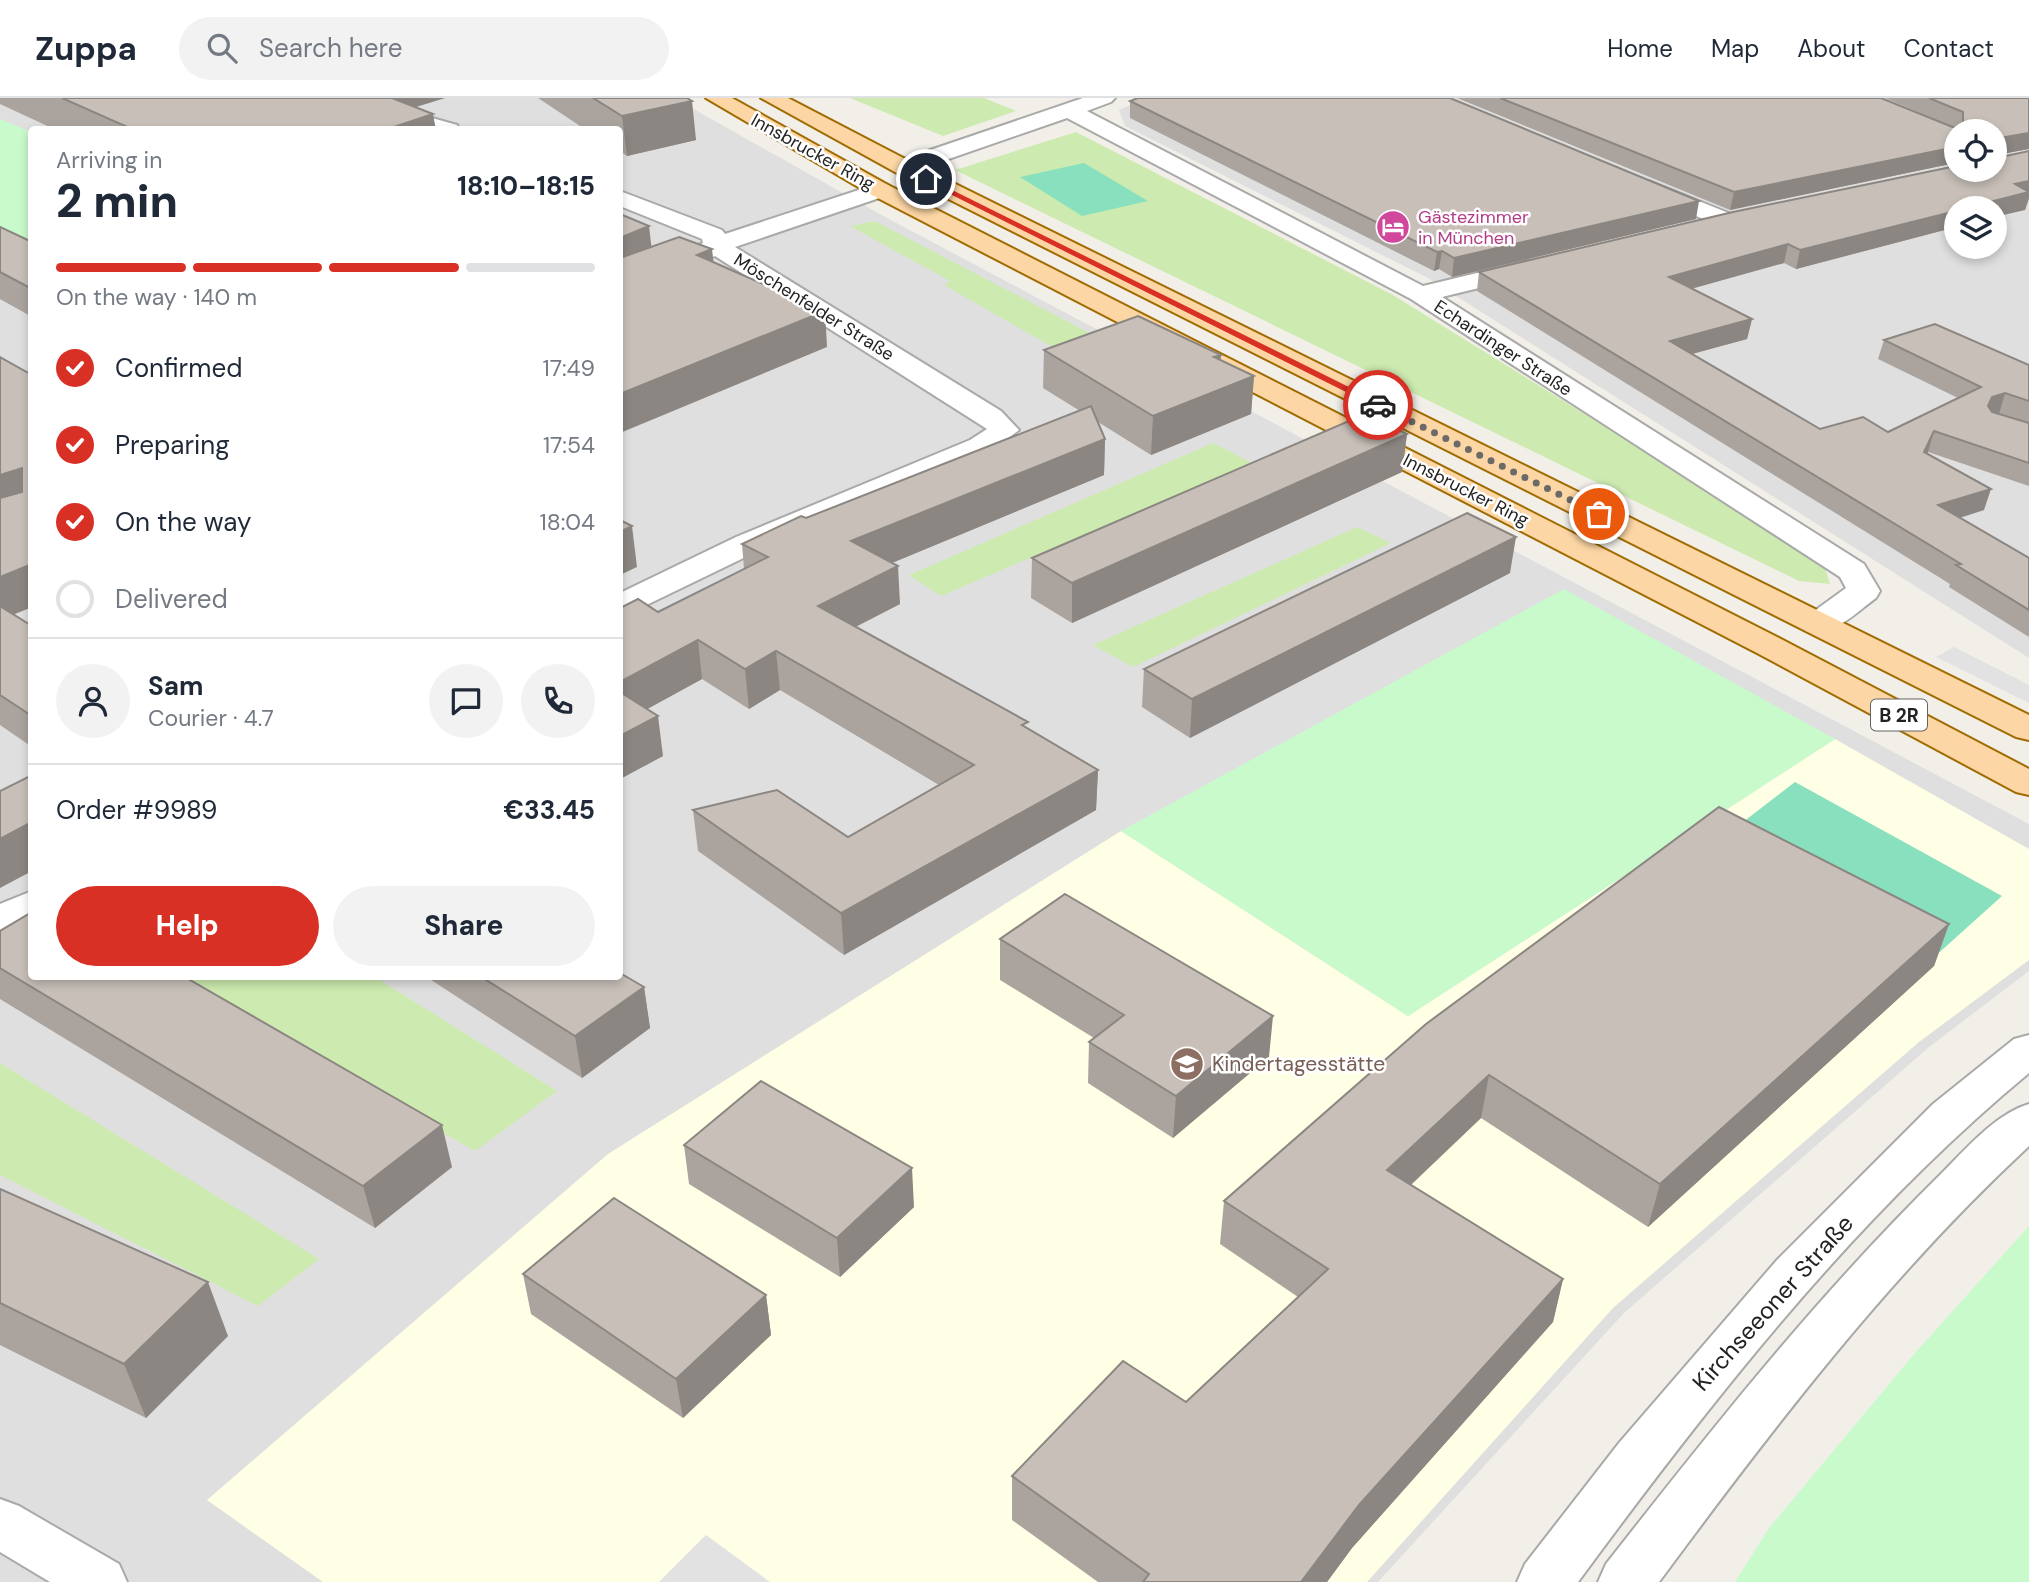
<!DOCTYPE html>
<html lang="en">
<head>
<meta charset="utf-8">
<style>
	:root { --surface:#fff; --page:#f2f2f3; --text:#1f2937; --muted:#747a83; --line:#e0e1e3; --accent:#d93025 }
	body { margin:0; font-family:"DM Sans",sans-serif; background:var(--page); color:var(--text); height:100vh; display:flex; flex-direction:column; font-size:26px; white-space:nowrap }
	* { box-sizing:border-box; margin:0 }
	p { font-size:23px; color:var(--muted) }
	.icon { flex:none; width:38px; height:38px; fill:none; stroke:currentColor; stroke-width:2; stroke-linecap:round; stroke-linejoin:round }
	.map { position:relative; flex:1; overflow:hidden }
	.details { position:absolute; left:28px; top:28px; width:595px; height:854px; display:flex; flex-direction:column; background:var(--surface); border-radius:7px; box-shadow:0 4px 10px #0003 }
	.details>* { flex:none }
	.buttons { position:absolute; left:1944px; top:21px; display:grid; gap:14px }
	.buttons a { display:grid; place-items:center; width:63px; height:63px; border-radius:50%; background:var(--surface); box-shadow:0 4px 10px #0003; font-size:35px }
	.pin { position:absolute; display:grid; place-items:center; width:60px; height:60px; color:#fff; margin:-30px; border:4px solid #fff; border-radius:50%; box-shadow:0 2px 7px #0007 }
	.courier { position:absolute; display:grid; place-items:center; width:70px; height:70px; margin:-35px; border:5px solid #d93025; border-radius:50%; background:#fff; color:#222; box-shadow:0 2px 9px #0007 }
	.overview em { font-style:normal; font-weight:800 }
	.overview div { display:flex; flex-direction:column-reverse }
	.overview { display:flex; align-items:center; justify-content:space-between; height:119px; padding:0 28px }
	h1 { font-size:46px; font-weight:800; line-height:52px }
	.bar { display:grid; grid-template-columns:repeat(4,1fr); gap:10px 7px; align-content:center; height:84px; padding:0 28px }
	.bar i { height:9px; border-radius:5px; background:var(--line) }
	.bar .on { background:var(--accent) }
	.bar p { grid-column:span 4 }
	.line { display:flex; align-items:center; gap:18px; padding:0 28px; border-top:2px solid var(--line) }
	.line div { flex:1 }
	.round { display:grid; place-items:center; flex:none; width:74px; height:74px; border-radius:37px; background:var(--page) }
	ol { padding:0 28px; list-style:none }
	li { display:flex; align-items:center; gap:21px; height:77px }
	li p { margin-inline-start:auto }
	li .icon { padding:7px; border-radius:50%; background:var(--accent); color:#fff; stroke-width:4 }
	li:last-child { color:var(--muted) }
	li i { width:38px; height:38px; border:4px solid var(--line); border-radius:50% }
	.primary-button { display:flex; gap:14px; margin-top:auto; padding:14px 28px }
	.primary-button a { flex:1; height:80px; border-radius:42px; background:var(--accent); color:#fff; font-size:28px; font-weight:800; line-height:80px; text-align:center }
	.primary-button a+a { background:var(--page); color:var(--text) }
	header { display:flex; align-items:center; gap:42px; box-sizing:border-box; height:98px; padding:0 35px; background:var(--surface); border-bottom:2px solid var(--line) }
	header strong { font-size:33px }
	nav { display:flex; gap:38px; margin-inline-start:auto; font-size:24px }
	.search { width:490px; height:63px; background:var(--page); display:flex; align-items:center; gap:18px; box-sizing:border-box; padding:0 24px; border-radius:38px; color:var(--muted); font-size:26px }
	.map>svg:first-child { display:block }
	.residential { fill:#e0dfdf; fill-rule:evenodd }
	.education { fill:#ffffe5 }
	.grass { fill:#cdebb0 }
	.park { fill:#c8facc }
	.pitch { fill:#88e0be }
	.parking { fill:#e2e2e2 }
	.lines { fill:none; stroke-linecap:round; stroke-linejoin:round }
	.minor-casing { stroke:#a9a9a9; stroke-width:4 }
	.tertiary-casing { stroke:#a9a9a9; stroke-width:4 }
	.primary-casing { stroke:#a06b00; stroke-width:4 }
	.minor { fill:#fff; fill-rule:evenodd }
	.tertiary { fill:#fff; fill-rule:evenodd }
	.primary { fill:#fcd6a4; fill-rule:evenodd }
	.wall { fill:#aba49e }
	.shaded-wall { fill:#8b8681 }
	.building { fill:#c7bfb8; stroke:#8b8681; stroke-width:2 }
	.route { fill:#d93025 }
	.done { stroke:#6b6a68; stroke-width:7; stroke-dasharray:0 12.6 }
	.labels { text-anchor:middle; stroke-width:5; stroke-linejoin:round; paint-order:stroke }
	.far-street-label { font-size:18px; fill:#222; stroke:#fff }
	.far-hotel-label { font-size:18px; fill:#b23c85; stroke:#fff; text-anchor:start }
	.shield { fill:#fff; stroke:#646464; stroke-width:2 }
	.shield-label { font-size:19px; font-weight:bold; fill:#222 }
	.education-label { font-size:21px; fill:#785e54; stroke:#fff; text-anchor:start }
	.near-street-label { font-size:24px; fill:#222; stroke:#fff }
</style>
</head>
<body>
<header>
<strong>Zuppa</strong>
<div class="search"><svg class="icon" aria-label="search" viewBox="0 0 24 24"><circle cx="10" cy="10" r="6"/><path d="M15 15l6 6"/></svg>Search here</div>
<nav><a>Home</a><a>Map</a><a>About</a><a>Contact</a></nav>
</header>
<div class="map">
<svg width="2029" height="1484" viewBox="0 0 2029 1484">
	<rect width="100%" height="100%" fill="#f2efe9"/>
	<!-- residential -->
	<g class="residential">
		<path d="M0 0H674L887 120 2029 726V873L1929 949 1624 1215 1378 1484H0ZM32 32H620V878H32Z"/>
		<path d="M1145 0H2029V560L1426 179 1125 28 1119 12ZM1956 33H1995V72H1956ZM1956 110H1995V149H1956Z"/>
	</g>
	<!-- education -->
	<polygon class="education" points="1835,641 2029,751 2029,862 1919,944 1613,1210 1367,1484 323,1484 207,1402 608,1056 1121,733 1408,918"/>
	<!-- grass -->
	<g class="grass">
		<polygon points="850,0 984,0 1016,13 943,38"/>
		<polygon points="1076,34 1393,197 1823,464 1830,486 1799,483 955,72"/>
		<polygon points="875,123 1124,253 1084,267 944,187 950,183 850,128"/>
		<polygon points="1213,345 1252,365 941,498 909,477"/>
		<polygon points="1357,429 1391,445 1133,569 1093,547"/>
		<polygon points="165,879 375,879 557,993 475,1053"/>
		<polygon points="0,965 319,1161 258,1208 0,1077"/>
	</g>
	<!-- park -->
	<g class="park">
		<polygon points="0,21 31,34 31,170 0,154"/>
		<polygon points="1564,491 1835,641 1408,918 1121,733"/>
		<polygon points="2029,1128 2029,1484 1735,1484 1769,1430 1915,1255"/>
	</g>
	<!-- pitch -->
	<g class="pitch">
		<polygon points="1084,65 1148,103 1082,118 1020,79"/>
		<polygon points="1795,684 2002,798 1932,861 1712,748"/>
	</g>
	<!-- parking -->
	<g class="parking">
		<polygon points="1954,549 2029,587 2029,605 1936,559"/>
		<polygon points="706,1437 770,1484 659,1484"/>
	</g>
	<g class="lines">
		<!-- minor casing -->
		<g class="minor-casing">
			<g id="minor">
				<path d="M1083 0H1115L1111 4 1087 13 1423 188 1527 163 1536 166 1540 171 1536 176 1442 199 1864 466 1880 493 1876 500C1855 515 1833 540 1806 533L1801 526 1806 519 1846 490 1840 479 1411 201 1067 20 911 74H895L892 69 895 64Z"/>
				<polygon points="425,18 457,27 460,32 386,32 389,27"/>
				<polygon points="1649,83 1736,118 1740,123 1736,128 1720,128 1641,95 1637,90 1641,85"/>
				<polygon points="880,85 888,87 892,92 888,97 735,149 1001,313 1019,332 990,354 758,453 632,514 620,517 620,495 736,439 970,342 987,331 715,158 620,195 620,178 703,145 702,141 620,108 620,93 722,132 725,136"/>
				<polygon points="32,793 32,823 0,836 0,806"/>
				<polygon points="0,1401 19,1408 119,1466 127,1484 50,1484 0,1454"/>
			</g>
		</g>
		<!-- tertiary casing -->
		<g class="tertiary-casing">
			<g id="tertiary">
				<path d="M2029 937V975C1854 1120 1712 1302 1578 1484H1517L1525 1466 1619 1345 1777 1162 1933 1006 2014 941Z"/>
				<path d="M2029 1006V1048C1888 1179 1773 1330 1659 1484H1598L1606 1466C1711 1332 1817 1198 1939 1078 1964 1053 1995 1016 2029 1006Z"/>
			</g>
		</g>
		<!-- primary casing -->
		<g class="primary-casing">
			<g id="primary">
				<polygon points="706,0 732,0 888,87 1781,541 2029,671 2029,697 2016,694 1757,555 872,97"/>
				<polygon points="761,0 788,0 911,64 2029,617 2029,642 2016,639 895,74"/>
			</g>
		</g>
		<!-- minor -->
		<use href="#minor" class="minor"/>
		<!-- tertiary -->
		<use href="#tertiary" class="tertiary"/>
		<!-- primary -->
		<use href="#primary" class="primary"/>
	</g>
	<!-- wall -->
	<g class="wall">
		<polygon points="0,0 445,0 415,9 436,32 56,32 0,6"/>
		<polygon points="538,0 687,0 696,42 627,58 620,53 620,32 586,32"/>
		<polygon points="1457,0 1881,0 1958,32 1958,31 1885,0 2029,0 2029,51 1996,57 2001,59 2029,53 2029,100 2025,112 1956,110 1956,129 1796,171 1784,165 1692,190 1752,221 1747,241 1692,256 1820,331 1888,334 1958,300 1878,261 1884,242 2029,267 2029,388 1928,354 1927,355 1984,412 1960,420 2029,460 2029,539 1949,489 1950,486 1477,193 1479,174 1995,72 1995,33 1956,33 1956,67 1955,65 1730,112"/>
		<polygon points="1130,3 1696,121 1452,179 1439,171 1434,173 1130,20"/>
		<polygon points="0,129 32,144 32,219 0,201"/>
		<polygon points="1044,252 1221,257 1220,262 1254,278 1251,316 1151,357 1098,324 1105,341 1104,377 892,465 900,506 856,529 1098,672 1096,712 844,857 698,753 693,712 848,739 939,687 780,592 749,611 702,581 647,611 663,658 620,681 620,510 658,514 744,471 742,446 1080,313 1043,290"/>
		<polygon points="0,259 32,277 32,509 14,516 32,528 32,649 0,627"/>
		<polygon points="1407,336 1402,374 1072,525 1031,500 1032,460"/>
		<polygon points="1510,475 1190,640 1142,609 1144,571"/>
		<polygon points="1949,826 1934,868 1648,1129 1481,1020 1411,1087 1563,1181 1553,1224 1352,1450 1327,1484 1098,1484 1012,1422 1012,1378 1186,1304 1298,1199 1220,1146 1224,1103 1426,926"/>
		<polygon points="0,833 452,1069 375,1130 0,901"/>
		<polygon points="1000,841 1269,959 1173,1040 1088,985 1089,944 1094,940 1000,882"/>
		<polygon points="425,878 620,878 644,889 650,930 582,980"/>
		<polygon points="684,1047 914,1109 840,1179 689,1086"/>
		<polygon points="0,1091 228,1238 146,1320 0,1247"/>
		<polygon points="523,1176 766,1197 771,1237 683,1320 531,1216"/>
	</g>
	<!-- shaded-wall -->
	<g class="shaded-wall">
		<polygon points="359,0 445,0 364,25"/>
		<polygon points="692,3 696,42 627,58 622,18"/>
		<polygon points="433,16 436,32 385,32"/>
		<polygon points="2029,35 2029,51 1996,57 1995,60 1995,53 1999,40"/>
		<polygon points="1956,49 1955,65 1730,112 1734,94"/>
		<polygon points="2029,83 2029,100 2025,112 1995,119 1995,110 1966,110 2015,86"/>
		<polygon points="1699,103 1696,121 1452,179 1454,160"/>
		<polygon points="1956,113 1956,129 1796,171 1800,152"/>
		<polygon points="649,128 653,162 620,176 620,140"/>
		<polygon points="1788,146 1784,165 1666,198 1669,179"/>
		<polygon points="712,151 716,186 697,157"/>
		<polygon points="1442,153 1439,171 1434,173 1437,154"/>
		<polygon points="825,213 827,249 620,335 620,296"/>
		<polygon points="1752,221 1747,241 1666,263 1670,243"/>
		<polygon points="1221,257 1218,292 1254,278 1251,316 1151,357 1153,318 1214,259"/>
		<polygon points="2005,295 1999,316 1982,328 1992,299"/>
		<polygon points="1934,333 1928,354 1918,374 1924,354"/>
		<polygon points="1407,336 1402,374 1072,525 1072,485"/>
		<polygon points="1105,341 1104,377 853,481 851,443"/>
		<polygon points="22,370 32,401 0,417 0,377"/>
		<polygon points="1991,391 1984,412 1932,428 1938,407"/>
		<polygon points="632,428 637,469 620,477 620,434"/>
		<polygon points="1516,439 1510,475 1190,640 1192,601"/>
		<polygon points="32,466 32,509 0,522 0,479"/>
		<polygon points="898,468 900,506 821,546 818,508"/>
		<polygon points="698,542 702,581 620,626 620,584"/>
		<polygon points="776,553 780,592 749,611 745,571"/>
		<polygon points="658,618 663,658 620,681 620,638"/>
		<polygon points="1098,672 1096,712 844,857 841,815"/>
		<polygon points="32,724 32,773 0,790 0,741"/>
		<polygon points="1949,826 1934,868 1648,1129 1660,1086"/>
		<polygon points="644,889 650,930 582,980 575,938"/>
		<polygon points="1273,918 1269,959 1173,1040 1176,998"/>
		<polygon points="1489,977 1481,1020 1381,1115 1387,1072"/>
		<polygon points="442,1027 452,1069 375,1130 363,1088"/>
		<polygon points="912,1070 914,1109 840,1179 837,1140"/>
		<polygon points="1563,1181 1553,1224 1352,1450 1327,1484 1301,1484 1359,1407"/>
		<polygon points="208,1184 228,1238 146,1320 124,1266"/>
		<polygon points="766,1197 771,1237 683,1320 676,1281"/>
	</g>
	<!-- building -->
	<g class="building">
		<polygon points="62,0 392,0 433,16 385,32 134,32"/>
		<polygon points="593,0 687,0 692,3 622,18"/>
		<polygon points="1138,0 1450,0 1699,103 1454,160 1442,153 1437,154 1130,3"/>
		<polygon points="1500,0 1881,0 1960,32 1963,30 1963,14 1929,0 2029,0 2029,35 1999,40 1997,52 1995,53 1995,33 1956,33 1956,49 1734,94"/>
		<polygon points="2029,53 2029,83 2015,86 2029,94 1966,110 1956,110 1956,113 1800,152 1788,146 1669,179 1752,221 1670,243 1820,331 1863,319 1888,334 1981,289 1884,242 1935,226 2029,267 2029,303 2005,295 1992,299 1988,308 1992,314 2029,325 2029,365 1934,333 1924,354 1991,391 1938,407 2029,460 2029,512 1956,467 1961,466 1479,174 1733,114 1956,68 1956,72 1995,72 1995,57 2001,59"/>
		<polygon points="620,116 649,128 620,140"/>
		<polygon points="0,129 32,144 32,191 0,174"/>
		<polygon points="679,139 712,151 697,157 825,213 620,296 620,160"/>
		<polygon points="1138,218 1221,257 1214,259 1254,278 1153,318 1044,252"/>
		<polygon points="0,259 32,277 32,466 0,479 0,400 22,394 22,370 0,377"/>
		<polygon points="1091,308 1105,341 851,443 898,468 818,508 1028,624 1022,627 1098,672 841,815 693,712 777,692 848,739 974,667 776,553 745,571 698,542 620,584 620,510 638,501 658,514 768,459 742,446 801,418 806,420"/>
		<polygon points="1365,316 1407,336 1072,485 1032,460"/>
		<polygon points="1467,415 1516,439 1192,601 1144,571"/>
		<polygon points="620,422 632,428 620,434"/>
		<polygon points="0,508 32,528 32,618 0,597"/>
		<polygon points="620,594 658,618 620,638"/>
		<polygon points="32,677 32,724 0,741 0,693"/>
		<polygon points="1719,709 1949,826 1660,1086 1489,977 1387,1072 1563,1181 1359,1407 1301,1484 1143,1484 1149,1476 1012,1378 1123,1263 1186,1304 1328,1171 1224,1103 1426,926"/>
		<polygon points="1065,796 1273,918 1176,998 1089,944 1124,917 1000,841"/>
		<polygon points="32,814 32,878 183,878 442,1027 363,1088 0,870 0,833"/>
		<polygon points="620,875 644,889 575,938 480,878 620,878"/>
		<polygon points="761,983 912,1070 837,1140 684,1047"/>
		<polygon points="0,1091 208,1184 124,1266 0,1205"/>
		<polygon points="614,1100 766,1197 676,1281 523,1176"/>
	</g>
	<!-- route -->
	<polygon class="route" points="926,79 1381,305 1383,307 1376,309 924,83"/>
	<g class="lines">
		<!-- done -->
		<polyline class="done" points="1378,307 1599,416"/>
	</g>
	<!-- icons -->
	<defs>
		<g id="hotel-disc" transform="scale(1.75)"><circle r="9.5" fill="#d1479c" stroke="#fff"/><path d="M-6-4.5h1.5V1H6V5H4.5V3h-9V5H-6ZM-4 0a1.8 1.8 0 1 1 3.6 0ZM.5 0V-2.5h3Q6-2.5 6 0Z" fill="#fff"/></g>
		<g id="school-disc" transform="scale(1.75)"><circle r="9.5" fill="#8d6e63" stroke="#fff"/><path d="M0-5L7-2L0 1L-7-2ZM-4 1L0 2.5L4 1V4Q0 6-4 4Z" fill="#fff"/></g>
	</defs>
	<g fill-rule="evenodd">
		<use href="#hotel-disc" x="1393" y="129"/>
		<use href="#school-disc" x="1187" y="966"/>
	</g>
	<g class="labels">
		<!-- far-street labels -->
		<g class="far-street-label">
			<text transform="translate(813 54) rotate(29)" y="6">Innsbrucker Ring</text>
			<text transform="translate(814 209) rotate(32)" y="6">Möschenfelder Straße</text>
			<text transform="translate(1503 250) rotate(33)" y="6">Echardinger Straße</text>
			<text transform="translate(1466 392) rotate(27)" y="6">Innsbrucker Ring</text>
		</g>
		<!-- far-hotel labels -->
		<g class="far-hotel-label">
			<text x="1418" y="125">Gästezimmer<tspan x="1418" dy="21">in München</tspan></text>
		</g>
		<!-- shield labels -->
		<rect class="shield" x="1871" y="601.5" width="56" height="31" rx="5"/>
		<g class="shield-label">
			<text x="1899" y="624">B 2R</text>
		</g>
		<!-- education labels -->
		<g class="education-label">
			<text x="1212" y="973">Kindertagesstätte</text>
		</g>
		<!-- near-street labels -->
		<g class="near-street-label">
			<text transform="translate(1773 1205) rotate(-48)" y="8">Kirchseeoner Straße</text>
		</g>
	</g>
</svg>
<div class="buttons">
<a><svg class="icon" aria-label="locate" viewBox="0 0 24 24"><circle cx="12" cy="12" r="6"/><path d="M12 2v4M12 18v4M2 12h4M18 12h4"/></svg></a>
<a><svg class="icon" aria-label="layers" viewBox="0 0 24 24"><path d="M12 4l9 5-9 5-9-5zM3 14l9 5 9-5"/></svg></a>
</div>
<div class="pin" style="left:1599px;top:416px;background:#ea580c"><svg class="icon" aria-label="bag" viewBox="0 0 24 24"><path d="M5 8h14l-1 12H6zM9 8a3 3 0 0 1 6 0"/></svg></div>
<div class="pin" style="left:926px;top:81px;background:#1f2937"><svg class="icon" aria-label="home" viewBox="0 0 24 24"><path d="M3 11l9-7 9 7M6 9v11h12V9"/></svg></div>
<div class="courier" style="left:1378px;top:307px"><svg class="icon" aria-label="car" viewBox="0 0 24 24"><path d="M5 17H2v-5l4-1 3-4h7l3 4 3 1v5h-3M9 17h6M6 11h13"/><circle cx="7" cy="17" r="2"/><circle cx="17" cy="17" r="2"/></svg></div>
<section class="details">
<div class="overview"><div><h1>2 min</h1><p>Arriving in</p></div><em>18:10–18:15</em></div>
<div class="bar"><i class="on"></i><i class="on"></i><i class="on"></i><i></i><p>On the way · 140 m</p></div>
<ol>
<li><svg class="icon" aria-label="check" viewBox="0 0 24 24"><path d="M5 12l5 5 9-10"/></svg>Confirmed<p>17:49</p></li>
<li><svg class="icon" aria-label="check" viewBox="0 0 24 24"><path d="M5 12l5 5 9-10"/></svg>Preparing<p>17:54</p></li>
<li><svg class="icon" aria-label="check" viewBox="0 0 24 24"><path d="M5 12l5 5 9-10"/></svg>On the way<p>18:04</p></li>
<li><i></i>Delivered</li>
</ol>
<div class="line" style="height:126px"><a class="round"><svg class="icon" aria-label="person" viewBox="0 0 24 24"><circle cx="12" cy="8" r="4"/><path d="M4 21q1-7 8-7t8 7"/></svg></a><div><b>Sam</b><p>Courier · 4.7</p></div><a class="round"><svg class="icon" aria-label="chat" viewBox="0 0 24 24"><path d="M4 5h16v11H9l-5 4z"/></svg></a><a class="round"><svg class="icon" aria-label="phone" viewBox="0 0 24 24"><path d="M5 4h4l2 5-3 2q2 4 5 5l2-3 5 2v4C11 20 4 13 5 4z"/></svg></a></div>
<div class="line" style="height:91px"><div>Order #9989</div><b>€33.45</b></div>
<div class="primary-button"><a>Help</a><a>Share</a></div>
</section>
</div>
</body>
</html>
